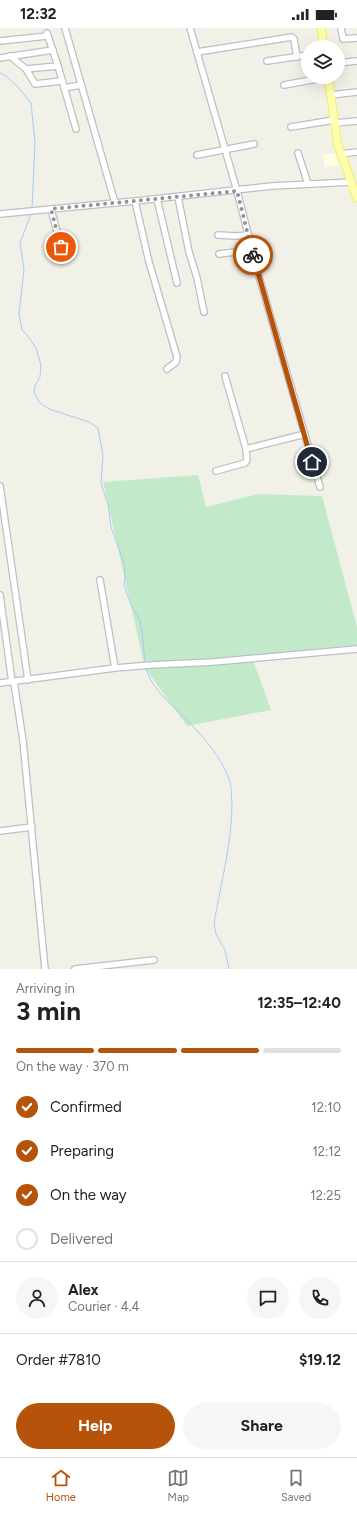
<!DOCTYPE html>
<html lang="en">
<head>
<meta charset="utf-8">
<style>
	:root { --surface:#fff; --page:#f6f6f6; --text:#222; --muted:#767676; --line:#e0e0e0; --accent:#b45309 }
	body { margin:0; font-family:Figtree,sans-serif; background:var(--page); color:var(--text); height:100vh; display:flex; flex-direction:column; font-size:15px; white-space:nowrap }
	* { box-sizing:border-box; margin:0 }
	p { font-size:13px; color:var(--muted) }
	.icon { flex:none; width:22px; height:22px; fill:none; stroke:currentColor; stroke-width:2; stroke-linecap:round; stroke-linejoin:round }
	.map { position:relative; height:941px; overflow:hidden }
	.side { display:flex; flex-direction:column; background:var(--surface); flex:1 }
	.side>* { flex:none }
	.buttons { position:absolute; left:301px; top:12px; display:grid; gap:8px }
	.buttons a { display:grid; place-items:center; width:44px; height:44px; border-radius:50%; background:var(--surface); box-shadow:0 4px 16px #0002; font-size:20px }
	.pin { position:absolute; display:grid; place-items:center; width:34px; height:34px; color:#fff; margin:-17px; border:2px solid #fff; border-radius:50%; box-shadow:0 1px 4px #0007 }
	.courier { position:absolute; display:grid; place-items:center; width:40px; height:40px; margin:-20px; border:3px solid #b45309; border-radius:50%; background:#fff; color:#222; box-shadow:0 1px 5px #0007 }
	.overview em { font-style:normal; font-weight:700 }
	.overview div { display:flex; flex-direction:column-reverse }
	.overview { display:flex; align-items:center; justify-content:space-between; height:68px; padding:0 16px }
	h1 { font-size:26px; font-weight:700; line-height:30px }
	.bar { display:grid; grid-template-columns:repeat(4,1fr); gap:6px 4px; align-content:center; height:48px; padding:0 16px }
	.bar i { height:5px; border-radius:3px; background:var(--line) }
	.bar .current { background:var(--accent) }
	.bar p { grid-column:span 4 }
	.line { display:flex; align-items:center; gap:10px; padding:0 16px; border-top:1px solid var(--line) }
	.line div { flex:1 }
	.round { display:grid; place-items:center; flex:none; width:42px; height:42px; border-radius:21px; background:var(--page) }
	ol { padding:0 16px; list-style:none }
	li { display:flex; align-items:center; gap:12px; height:44px }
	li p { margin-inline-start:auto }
	li .icon { padding:4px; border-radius:50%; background:var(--accent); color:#fff; stroke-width:4 }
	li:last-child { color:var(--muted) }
	li i { width:22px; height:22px; border:2px solid var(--line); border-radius:50% }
	.action { display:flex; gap:8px; margin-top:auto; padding:8px 16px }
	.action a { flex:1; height:46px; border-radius:24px; background:var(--accent); color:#fff; font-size:16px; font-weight:700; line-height:46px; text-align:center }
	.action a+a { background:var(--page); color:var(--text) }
	.status { display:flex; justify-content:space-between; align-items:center; height:28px; padding:0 20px; background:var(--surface); direction:ltr }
	.status svg { height:11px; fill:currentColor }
	.menu { display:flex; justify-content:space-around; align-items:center; height:56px; border-top:1px solid var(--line); background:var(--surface); font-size:11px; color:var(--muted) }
	.menu a { display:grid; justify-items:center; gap:2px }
	.menu .current { color:var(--accent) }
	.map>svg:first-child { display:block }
	.commercial { fill:#fffede }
	.green { fill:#c2eaca }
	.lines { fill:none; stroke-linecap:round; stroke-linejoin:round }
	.stream { stroke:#a9c9ff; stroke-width:1 }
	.minor-casing { stroke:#bebfc6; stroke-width:8 }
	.major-casing { stroke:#fbed56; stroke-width:9 }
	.minor { stroke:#fff; stroke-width:5.5 }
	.major { stroke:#fdffae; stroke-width:7 }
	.done { stroke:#919394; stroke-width:4; stroke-dasharray:0 7.2 }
	.route { stroke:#b45309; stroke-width:5 }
</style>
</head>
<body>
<div class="status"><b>12:32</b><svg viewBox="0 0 49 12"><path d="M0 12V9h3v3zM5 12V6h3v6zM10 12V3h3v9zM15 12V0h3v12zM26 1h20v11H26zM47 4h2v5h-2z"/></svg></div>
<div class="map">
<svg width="357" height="941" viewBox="0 0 357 941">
	<rect width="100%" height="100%" fill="#f1f1e7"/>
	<!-- commercial -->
	<polygon class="commercial" points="335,125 339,137 325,139 323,127"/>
	<!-- green -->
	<polygon class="green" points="198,447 206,479 258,466 322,468 357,599 357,622 253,632 271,682 187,698 145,640 103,454"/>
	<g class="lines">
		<!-- stream -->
		<g class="stream">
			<polyline points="0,45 6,48 18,59 31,75 35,114 32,181"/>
			<polyline points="31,186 20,215 24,241 19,286 22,302 28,308 36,320 41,337 40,349 35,358 34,365 40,375 49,381 89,394 98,400 103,428 101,455 108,477 111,499 124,535 125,551 124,556 126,563 131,577 140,593 142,604 145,634"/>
			<path d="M146 640C152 663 175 679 191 696 205 712 222 730 229 751 232 758 231 767 232 775 232 815 221 855 214 895L216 906 225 922 229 941"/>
		</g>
		<!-- minor casing -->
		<g class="minor-casing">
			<g id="minor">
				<polyline points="65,0 115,175"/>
				<polyline points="190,0 237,163 260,252 320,459"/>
				<polyline points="341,0 343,11 357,10"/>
				<polyline points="47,5 58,38 76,101"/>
				<polyline points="0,13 47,8"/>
				<polyline points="197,24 292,9 294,11 297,29"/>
				<polyline points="10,28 26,41 35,56 61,53"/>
				<polyline points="0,30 53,22"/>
				<polyline points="267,33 308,27"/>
				<polyline points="338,35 357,33"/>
				<polyline points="26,41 58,38"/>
				<polyline points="284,57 328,49"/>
				<polyline points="64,60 81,57"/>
				<polyline points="331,67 357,64"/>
				<polyline points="335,95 357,93"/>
				<polyline points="291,99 334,92"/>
				<polyline points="298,125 308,156"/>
				<polyline points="341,126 357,124"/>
				<polyline points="197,127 254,116"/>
				<polyline points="178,169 189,224 197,250 204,284"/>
				<polyline points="157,171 177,255"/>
				<polyline points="135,173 149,234 177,329 176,334 167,341"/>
				<polyline points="51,181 61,219"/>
				<polyline points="0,186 135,173 272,158 351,154"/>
				<polyline points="218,207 236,208 248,207"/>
				<polyline points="219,226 252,222"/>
				<polyline points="225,348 246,421 305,406"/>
				<polyline points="216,443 245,435 247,432 246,421"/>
				<polyline points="0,458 28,652"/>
				<polyline points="100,552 115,640"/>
				<polyline points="0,567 12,654"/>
				<polyline points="14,654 23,713 45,941"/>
				<polyline points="0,655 115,640 151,637 213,634 357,621"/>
				<polyline points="0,803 32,799"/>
				<polyline points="75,941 154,932"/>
			</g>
		</g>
		<!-- major casing -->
		<g class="major-casing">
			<g id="major">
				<polyline points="321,0 324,19"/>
				<polyline points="328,49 338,117 357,170"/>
			</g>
		</g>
		<!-- minor -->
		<use href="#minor" class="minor"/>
		<!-- major -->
		<use href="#major" class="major"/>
	</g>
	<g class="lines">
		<!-- done -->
		<polyline class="done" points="61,219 51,181 237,163 253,227"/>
		<!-- route -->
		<polyline class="route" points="253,227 312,434"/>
	</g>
</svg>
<div class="buttons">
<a><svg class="icon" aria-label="layers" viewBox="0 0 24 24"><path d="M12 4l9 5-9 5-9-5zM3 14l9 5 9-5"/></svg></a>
</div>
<div class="pin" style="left:61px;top:219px;background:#ea580c"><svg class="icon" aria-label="bag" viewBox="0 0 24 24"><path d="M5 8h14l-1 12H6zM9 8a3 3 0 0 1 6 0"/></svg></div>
<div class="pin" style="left:312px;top:434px;background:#1f2937"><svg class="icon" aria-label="home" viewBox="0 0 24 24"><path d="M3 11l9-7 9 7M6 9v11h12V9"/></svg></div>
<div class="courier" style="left:253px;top:227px"><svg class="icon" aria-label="bike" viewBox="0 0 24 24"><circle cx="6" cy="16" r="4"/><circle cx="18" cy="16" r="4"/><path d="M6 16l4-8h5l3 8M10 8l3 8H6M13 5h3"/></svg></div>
</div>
<section class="side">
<div class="overview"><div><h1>3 min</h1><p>Arriving in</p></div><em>12:35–12:40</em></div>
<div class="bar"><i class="current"></i><i class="current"></i><i class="current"></i><i></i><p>On the way · 370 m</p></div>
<ol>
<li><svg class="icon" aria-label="check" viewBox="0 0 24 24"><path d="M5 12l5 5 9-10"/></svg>Confirmed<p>12:10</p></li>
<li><svg class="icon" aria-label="check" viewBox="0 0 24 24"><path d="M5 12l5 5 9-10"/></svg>Preparing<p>12:12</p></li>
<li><svg class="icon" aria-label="check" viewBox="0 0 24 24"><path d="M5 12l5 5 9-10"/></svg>On the way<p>12:25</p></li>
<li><i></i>Delivered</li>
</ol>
<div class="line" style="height:72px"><a class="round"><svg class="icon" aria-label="person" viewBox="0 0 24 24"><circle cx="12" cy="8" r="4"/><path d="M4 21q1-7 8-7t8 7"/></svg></a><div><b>Alex</b><p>Courier · 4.4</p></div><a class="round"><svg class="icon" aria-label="chat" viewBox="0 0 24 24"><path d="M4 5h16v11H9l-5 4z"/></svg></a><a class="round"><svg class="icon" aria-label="phone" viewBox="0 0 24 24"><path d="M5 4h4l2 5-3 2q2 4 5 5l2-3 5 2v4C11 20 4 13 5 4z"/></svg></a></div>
<div class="line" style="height:52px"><div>Order #7810</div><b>$19.12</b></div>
<div class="action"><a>Help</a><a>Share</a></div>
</section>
<nav class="menu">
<a class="current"><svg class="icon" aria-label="home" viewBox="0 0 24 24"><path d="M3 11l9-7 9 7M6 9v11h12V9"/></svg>Home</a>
<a><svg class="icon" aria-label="map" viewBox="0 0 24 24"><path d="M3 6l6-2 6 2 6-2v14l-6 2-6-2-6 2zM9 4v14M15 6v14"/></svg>Map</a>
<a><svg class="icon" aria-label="saved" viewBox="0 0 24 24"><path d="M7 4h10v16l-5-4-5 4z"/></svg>Saved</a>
</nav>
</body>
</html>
